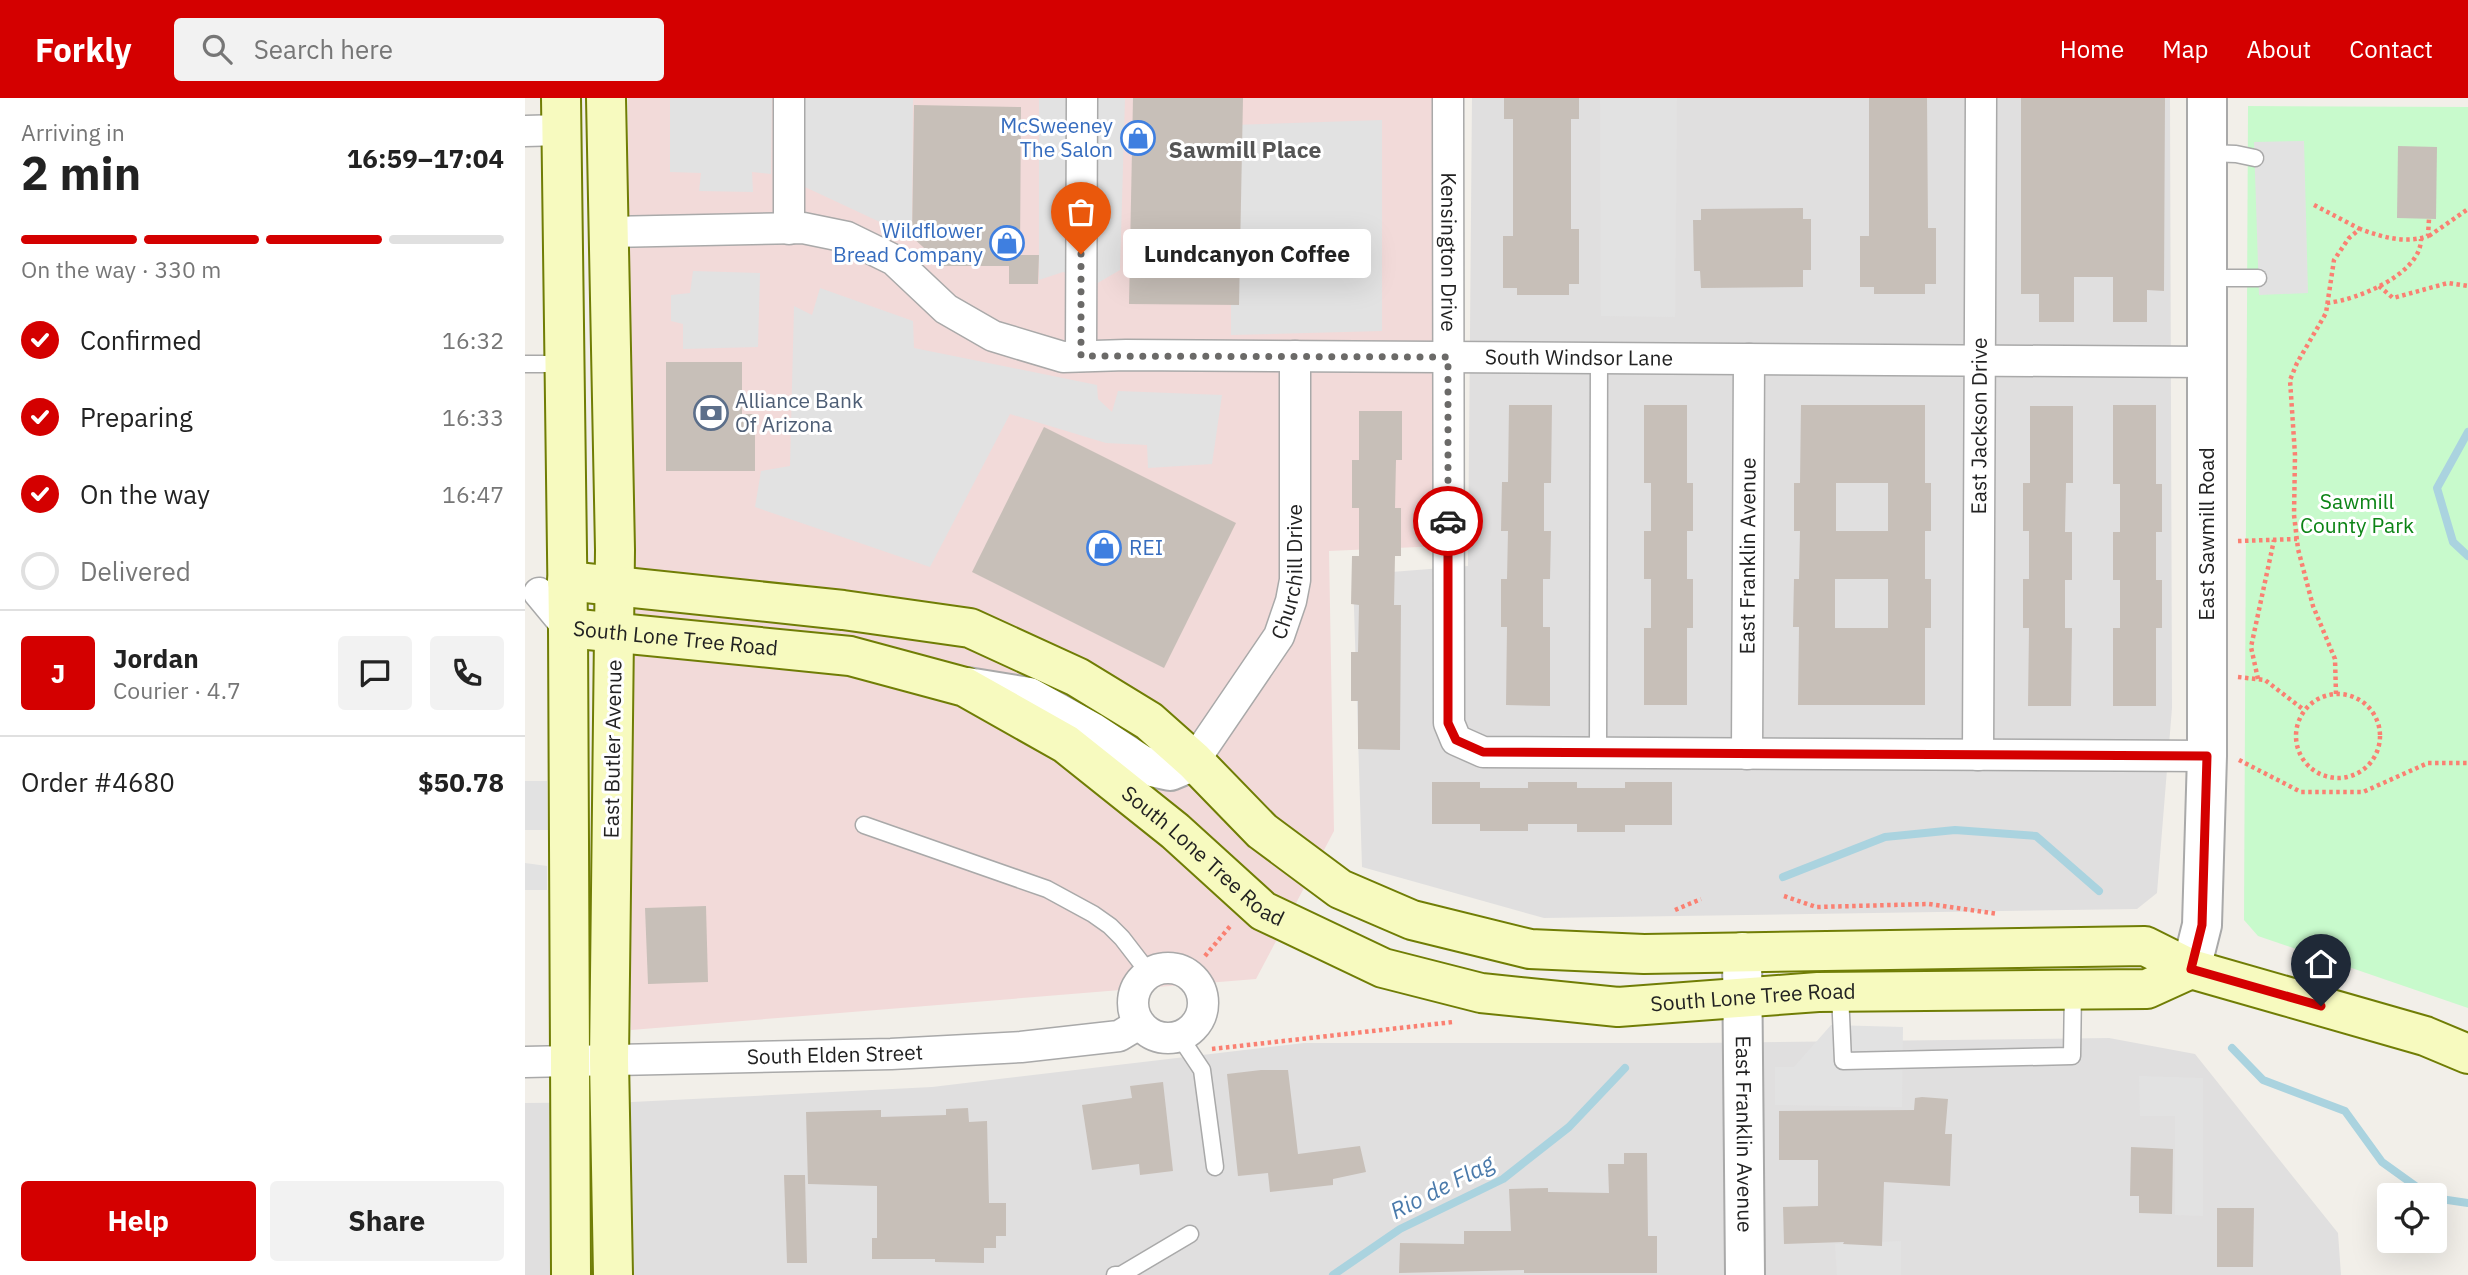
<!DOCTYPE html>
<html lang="en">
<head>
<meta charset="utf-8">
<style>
	:root { --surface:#fff; --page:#f2f2f2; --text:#222; --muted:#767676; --line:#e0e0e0; --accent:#d40000 }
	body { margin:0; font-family:"IBM Plex Sans",sans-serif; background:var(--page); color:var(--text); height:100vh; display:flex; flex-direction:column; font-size:26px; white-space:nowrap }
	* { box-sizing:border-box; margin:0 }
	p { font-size:23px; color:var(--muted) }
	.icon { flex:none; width:38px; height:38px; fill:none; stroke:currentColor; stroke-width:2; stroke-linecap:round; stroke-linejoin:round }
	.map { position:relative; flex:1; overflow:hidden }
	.panel { display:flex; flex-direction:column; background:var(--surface); width:525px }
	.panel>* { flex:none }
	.controls { position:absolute; left:1852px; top:1085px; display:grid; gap:14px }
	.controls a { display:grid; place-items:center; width:70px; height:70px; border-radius:7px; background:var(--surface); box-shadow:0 7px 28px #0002; font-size:35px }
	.pin { position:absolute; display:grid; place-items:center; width:60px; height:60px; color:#fff; margin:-72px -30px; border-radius:50% 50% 50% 0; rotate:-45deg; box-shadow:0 0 7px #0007 }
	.pin .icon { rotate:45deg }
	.courier { position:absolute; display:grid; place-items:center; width:70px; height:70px; margin:-35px; border:5px solid #d40000; border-radius:50%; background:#fff; color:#222; box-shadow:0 2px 9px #0007 }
	.bubble { position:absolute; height:49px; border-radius:7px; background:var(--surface); box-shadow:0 7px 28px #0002; font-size:23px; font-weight:800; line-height:49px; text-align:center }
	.headline em { font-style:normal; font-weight:800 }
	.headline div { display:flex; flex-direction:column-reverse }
	.headline { display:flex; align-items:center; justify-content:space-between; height:119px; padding:0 21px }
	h1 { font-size:46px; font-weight:800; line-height:52px }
	.bar { display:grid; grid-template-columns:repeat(4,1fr); gap:10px 7px; align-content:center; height:84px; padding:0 21px }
	.bar i { height:9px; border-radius:5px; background:var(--line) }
	.bar .current { background:var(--accent) }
	.bar p { grid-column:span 4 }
	.line { display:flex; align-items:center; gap:18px; padding:0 21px; border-top:2px solid var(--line) }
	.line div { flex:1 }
	.round { display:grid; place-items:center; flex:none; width:74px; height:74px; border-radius:7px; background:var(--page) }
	ol { padding:0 21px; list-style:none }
	li { display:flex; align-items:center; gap:21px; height:77px }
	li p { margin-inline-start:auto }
	li .icon { padding:7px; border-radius:50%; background:var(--accent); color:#fff; stroke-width:4 }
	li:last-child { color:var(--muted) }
	li i { width:38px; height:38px; border:4px solid var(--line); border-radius:50% }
	.button { display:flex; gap:14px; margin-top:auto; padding:14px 21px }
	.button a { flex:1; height:80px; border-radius:7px; background:var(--accent); color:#fff; font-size:28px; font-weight:800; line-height:80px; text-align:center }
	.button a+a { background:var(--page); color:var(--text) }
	header { display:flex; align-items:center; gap:42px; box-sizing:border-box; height:98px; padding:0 35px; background:var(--accent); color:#fff }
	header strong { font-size:33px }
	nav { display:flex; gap:38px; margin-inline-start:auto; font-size:24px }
	.search { width:490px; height:63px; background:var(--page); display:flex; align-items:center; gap:18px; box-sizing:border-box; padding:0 24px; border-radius:7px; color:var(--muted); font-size:26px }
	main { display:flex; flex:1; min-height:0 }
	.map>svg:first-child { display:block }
	.residential { fill:#e0dfdf }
	.commercial { fill:#f2dad9 }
	.park { fill:#c8facc }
	.parking { fill:#e2e2e2 }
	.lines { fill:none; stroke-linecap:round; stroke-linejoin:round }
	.stream { stroke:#aad3df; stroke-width:8 }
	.building { fill:#c7bfb8; fill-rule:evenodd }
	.service-casing { stroke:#a9a9a9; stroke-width:19 }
	.minor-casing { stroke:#a9a9a9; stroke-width:33 }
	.tertiary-casing { stroke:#a9a9a9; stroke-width:42 }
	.secondary-casing { stroke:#707d05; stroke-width:42 }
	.path { stroke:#fa8072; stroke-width:4.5; stroke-dasharray:3.5 3.5; stroke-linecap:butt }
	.service { stroke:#fff; stroke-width:16 }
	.minor { stroke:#fff; stroke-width:30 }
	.tertiary { stroke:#fff; stroke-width:38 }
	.secondary { stroke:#f7fabf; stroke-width:38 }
	.done { stroke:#6b6a68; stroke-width:7; stroke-dasharray:0 12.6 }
	.route { stroke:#d40000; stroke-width:9 }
	.labels { text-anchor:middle; stroke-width:6; stroke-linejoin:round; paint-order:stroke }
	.shop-label { font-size:21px; fill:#366cbe; stroke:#fff; text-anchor:end }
	.street-label { font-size:21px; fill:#222; stroke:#fff }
	.service-label { font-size:21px; fill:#4e5e75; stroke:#fff; text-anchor:start }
	.park-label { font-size:21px; fill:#0c8416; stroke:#fff }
	.neighbourhood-label { font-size:23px; font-weight:bold; fill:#555; stroke:#fff }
	.water-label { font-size:23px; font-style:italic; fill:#4a7aab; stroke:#fff }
</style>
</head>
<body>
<header>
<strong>Forkly</strong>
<div class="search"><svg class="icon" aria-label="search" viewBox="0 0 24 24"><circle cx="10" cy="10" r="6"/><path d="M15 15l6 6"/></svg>Search here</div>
<nav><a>Home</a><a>Map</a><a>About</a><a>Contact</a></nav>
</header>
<main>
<section class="panel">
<div class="headline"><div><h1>2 min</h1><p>Arriving in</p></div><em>16:59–17:04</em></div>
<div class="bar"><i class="current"></i><i class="current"></i><i class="current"></i><i></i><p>On the way · 330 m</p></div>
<ol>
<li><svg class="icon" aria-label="check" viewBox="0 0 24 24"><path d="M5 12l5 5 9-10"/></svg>Confirmed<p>16:32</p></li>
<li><svg class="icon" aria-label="check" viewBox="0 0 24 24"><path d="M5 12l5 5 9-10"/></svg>Preparing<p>16:33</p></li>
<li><svg class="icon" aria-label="check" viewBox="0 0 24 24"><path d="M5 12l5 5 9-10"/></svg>On the way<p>16:47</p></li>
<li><i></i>Delivered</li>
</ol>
<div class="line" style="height:126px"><b class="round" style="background:var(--accent);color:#fff">J</b><div><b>Jordan</b><p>Courier · 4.7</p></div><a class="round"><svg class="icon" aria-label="chat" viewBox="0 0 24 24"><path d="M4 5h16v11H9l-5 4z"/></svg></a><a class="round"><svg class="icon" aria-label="phone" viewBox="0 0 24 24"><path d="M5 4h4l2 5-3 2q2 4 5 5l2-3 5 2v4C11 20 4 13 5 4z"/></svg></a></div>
<div class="line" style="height:91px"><div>Order #4680</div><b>$50.78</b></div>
<div class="button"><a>Help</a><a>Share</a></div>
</section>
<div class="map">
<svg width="1943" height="1177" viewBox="0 0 1943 1177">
	<rect width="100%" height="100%" fill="#f2efe9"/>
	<!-- residential -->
	<g class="residential">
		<polygon points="947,0 1645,0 1647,610 1632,795 1612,811 1019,820 837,769 828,477 943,468"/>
		<polygon points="1584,940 1670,956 1813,1135 1816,1177 0,1177 0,1005 107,1004 407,989 779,945 1175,945"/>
	</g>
	<!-- commercial -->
	<polygon class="commercial" points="103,0 912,0 915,448 804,453 809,733 731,881 106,932"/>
	<!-- park -->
	<polygon class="park" points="1723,8 1943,9 1943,910 1733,838 1719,822"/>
	<!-- parking -->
	<g class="parking">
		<polygon points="145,0 247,0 246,76 227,74 228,94 174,93 176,75 145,74"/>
		<polygon points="280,0 388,0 387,139 280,89"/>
		<polygon points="514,0 600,0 595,172 571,186 538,174 514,182"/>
		<polygon points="1075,0 1152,0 1150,219 1076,218"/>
		<polygon points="857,22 857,233 706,237 706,27"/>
		<polygon points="1779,43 1783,195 1734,197 1729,44"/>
		<polygon points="168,173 235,175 233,249 158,251 158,226 146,223 146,197 165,195"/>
		<polygon points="295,190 388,223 389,250 572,287 573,301 587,314 593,293 697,297 687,366 623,370 622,347 581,345 485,316 405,469 230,409 236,373 265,368 269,208 287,217"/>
		<polygon points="0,683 22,683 23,732 0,732"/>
		<polygon points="0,765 22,768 22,792 0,792"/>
		<polygon points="1306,927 1378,929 1377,1009 1250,1007 1250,969 1269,969"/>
		<polygon points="1614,978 1678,980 1678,1118 1650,1117 1650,1018 1615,1018"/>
		<polygon points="1376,1143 1376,1177 1312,1177 1310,1146"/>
	</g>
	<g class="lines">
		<!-- stream -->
		<g class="stream">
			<polyline points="1943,334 1912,390 1928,444 1943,458"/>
			<polyline points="1258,779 1360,739 1430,732 1511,738 1574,793"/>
			<polyline points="1707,950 1738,982 1820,1013 1857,1064 1903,1097"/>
			<polyline points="1909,1100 1943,1105"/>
			<polyline points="808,1177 875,1131 978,1081 1044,1029 1100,970"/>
		</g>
	</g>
	<!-- building -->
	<g class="building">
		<polygon points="608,0 718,0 714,207 604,206"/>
		<polygon points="979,0 1054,0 1054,21 1046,21 1046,131 1054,131 1054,186 1044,186 1044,197 992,197 992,190 978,190 978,138 988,138 988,21 979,21"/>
		<polygon points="1344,0 1402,0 1403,130 1411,130 1411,186 1400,186 1400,196 1349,196 1349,189 1335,189 1335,138 1344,138"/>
		<polygon points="1496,0 1640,0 1639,193 1622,192 1622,224 1588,224 1588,179 1549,179 1549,224 1514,224 1514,196 1496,196"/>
		<polygon points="389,7 496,9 495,157 514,157 513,186 484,186 484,168 419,168 387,139"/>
		<polygon points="1873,48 1912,49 1911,121 1872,120"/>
		<polygon points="1278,110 1278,121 1286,121 1286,172 1278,172 1278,189 1176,190 1175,173 1169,173 1168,122 1176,122 1176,111"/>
		<polygon points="141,264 217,264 217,316 230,316 230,373 141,373"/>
		<polygon points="984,307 1027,307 1026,385 1019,385 1019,433 1026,433 1025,481 1018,481 1018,529 1025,529 1025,608 981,607 982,529 976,529 976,481 982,481 983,433 976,433 977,384 983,384"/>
		<polygon points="1119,307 1162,307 1162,385 1168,385 1168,433 1162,433 1162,481 1168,481 1168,530 1162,530 1162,607 1119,607 1119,530 1126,530 1126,481 1119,481 1119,433 1126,433 1126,385 1119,385"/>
		<path d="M1276 307H1400V385H1406V433H1400V481H1406V530H1400V607H1273L1274 529H1268L1269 481H1274L1275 433H1269V385H1275ZM1311 385H1363V433H1311ZM1310 481H1363V530H1310Z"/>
		<polygon points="1588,307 1631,307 1631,386 1637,386 1637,434 1631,434 1631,482 1637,482 1637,530 1631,530 1631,608 1588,608 1588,530 1595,530 1595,482 1588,482 1588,434 1595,434 1595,386 1588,386"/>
		<polygon points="1505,308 1548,308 1548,385 1541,385 1540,434 1547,434 1547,482 1540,482 1540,530 1547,530 1546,608 1503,608 1504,530 1498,530 1498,481 1504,481 1504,433 1498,433 1498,385 1505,385"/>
		<polygon points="834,313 877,313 877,362 871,362 870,410 876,410 876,458 870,458 869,507 876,507 875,652 833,651 833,603 826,603 826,554 833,554 834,507 826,506 827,458 834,458 834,410 827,410 827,362 834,362"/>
		<polygon points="519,329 711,425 639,570 447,474"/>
		<polygon points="907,684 955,684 955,690 1003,690 1003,684 1052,684 1052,690 1100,690 1100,684 1147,684 1147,727 1100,727 1100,734 1052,734 1052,726 1003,726 1003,733 955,733 955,726 907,726"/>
		<polygon points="181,808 183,884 123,886 120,810"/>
		<polygon points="736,972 763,972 773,1056 835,1048 841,1074 808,1081 808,1087 745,1094 743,1075 713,1078 702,976"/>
		<polygon points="638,984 648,1073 615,1077 614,1066 567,1072 557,1007 607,1000 605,988"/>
		<polygon points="1397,999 1423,1001 1420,1036 1427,1036 1425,1088 1359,1084 1357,1148 1318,1146 1319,1144 1259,1146 1258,1109 1293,1108 1293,1062 1254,1062 1254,1013 1389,1012 1390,1000"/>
		<polygon points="443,1010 444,1024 462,1023 464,1105 481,1105 481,1138 471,1138 471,1150 459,1150 459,1165 410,1164 410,1161 347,1161 347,1140 352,1140 352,1088 283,1086 281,1014 356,1012 356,1019 421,1017 421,1011"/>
		<polygon points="1606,1049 1648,1051 1647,1116 1614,1115 1614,1098 1605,1098"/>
		<polygon points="1099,1055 1122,1055 1123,1138 1132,1138 1132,1175 999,1175 999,1172 874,1175 875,1145 939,1146 939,1133 986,1133 984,1091 1023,1090 1023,1094 1084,1095 1083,1066 1099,1066"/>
		<polygon points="259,1077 280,1077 282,1165 262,1165"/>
		<polygon points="1692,1110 1729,1110 1728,1169 1692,1169"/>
	</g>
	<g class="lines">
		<!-- service casing -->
		<g class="service-casing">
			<g id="service">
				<polyline points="1682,55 1711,56 1730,60"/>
				<polyline points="1682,180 1733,180"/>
				<polyline points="0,266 39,266"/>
				<polyline points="1073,655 1074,260"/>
				<polyline points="339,727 522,791 568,816 585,828 597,840 624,875"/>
				<polyline points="1315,895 1318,963 1547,958 1548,891"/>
				<polyline points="655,939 677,972 690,1069"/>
				<polyline points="590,1177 596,1177 665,1136"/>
			</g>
		</g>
		<!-- minor casing -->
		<g class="minor-casing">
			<g id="minor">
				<polyline points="264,0 264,131"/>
				<path id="s1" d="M923 0 924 625 931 642 958 654 1682 658"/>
				<polyline points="0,33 37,32"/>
				<path id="s2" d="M84 134 278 130 322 139 369 162 421 211 468 238 538 259 601 257 1682 264"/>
				<polyline points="556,258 557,0"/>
				<polyline points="14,495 43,530"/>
				<path id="s3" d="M1222 656 1224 261"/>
				<path id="s4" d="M1453 657 1456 0"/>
				<path id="s5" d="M669 663 754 538 766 503 770 482V258"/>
				<circle cx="643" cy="905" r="35"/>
				<path id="s6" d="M0 964 366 956 496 949 594 938 614 926"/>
			</g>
		</g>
		<!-- tertiary casing -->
		<g class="tertiary-casing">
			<g id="tertiary">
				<polyline points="442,589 504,599 567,634 617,667 645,673 669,663"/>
				<path id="s7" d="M1217 854 1220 1177"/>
				<polyline points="1666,871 1677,827 1682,658 1682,0"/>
			</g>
		</g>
		<!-- secondary casing -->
		<g class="secondary-casing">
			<g id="secondary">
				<polyline points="36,0 43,530 46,1177"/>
				<polyline points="81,0 90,452 84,962 88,1177"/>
				<polyline points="42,483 318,512 445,530 552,579 624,623 669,663 737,733 815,791 887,822 1005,851 1119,856 1620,848 1666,871 1900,938 1943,956"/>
				<path id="s8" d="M43 530 325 558 440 589 541 646 650 733 738 813 858 870 956 895 1093 909 1293 894 1622 891 1666 871"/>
			</g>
		</g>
		<!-- path -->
		<g class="path">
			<polyline points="1789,107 1835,131"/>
			<polyline points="1904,138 1943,111"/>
			<polyline points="1854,188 1868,200 1923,185 1943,188"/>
			<path d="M1802 205C1832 202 1896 176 1896 141"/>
			<polyline points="1713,443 1772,441"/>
			<polyline points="1713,579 1740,582 1779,612"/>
			<polyline points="1733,581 1726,549 1749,442"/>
			<circle cx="1813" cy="638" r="42"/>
			<path d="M1811 596 1810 561 1788 508 1773 451 1769 417 1770 357 1765 282 1772 265 1801 215 1809 162 1824 140 1835 131C1857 139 1880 146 1903 138L1904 121"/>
			<polyline points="1714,662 1776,694 1838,694 1903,665 1943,665"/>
			<polyline points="1259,798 1291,809 1404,806 1473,816"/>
			<polyline points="1150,812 1176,801"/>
			<polyline points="680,858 707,826"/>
			<polyline points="687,951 928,924"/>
		</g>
		<!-- service -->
		<use href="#service" class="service"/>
		<!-- minor -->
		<use href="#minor" class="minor"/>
		<!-- tertiary -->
		<use href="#tertiary" class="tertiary"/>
		<!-- secondary -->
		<use href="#secondary" class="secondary"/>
	</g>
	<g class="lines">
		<!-- done -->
		<polyline class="done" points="556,156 556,258 923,259 923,423"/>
		<!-- route -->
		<polyline class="route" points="923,423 923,625 931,642 958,654 1682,658 1677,827 1666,871 1796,908"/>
	</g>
	<!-- icons -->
	<defs>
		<g id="shop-ring" transform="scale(1.75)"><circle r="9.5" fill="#fff" stroke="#3f7fe0" stroke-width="1.5"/><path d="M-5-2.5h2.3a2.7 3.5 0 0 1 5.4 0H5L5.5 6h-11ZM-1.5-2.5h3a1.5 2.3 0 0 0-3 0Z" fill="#3f7fe0"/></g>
		<g id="bank-ring" transform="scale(1.75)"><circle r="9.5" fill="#fff" stroke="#5c6f8a" stroke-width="1.5"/><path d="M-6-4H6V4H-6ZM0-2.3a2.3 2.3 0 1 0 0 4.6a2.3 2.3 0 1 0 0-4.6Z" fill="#5c6f8a"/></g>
	</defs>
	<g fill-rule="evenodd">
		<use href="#shop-ring" x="613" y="40"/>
		<use href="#shop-ring" x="482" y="145"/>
		<use href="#bank-ring" x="186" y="315"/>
		<use href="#shop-ring" x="579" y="450"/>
	</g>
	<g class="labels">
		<!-- shop labels -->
		<g class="shop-label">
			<text x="588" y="35">McSweeney<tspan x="588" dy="24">The Salon</tspan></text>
			<text x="458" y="140">Wildflower<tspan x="458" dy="24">Bread Company</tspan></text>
			<text x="604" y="457" text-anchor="start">REI</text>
		</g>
		<!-- street labels -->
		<g class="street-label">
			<text dy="7" stroke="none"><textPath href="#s1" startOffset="154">Kensington Drive</textPath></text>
			<text dy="7" stroke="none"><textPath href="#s2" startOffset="1006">South Windsor Lane</textPath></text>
			<text dy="7" stroke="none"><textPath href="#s4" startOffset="329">East Jackson Drive</textPath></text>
			<text transform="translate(1682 436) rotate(-90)" y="7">East Sawmill Road</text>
			<text dy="7" stroke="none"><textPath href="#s3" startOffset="198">East Franklin Avenue</textPath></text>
			<text dy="7" stroke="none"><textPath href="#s5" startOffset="217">Churchill Drive</textPath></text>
			<text dy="7" stroke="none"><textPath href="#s8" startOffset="108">South Lone Tree Road</textPath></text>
			<text transform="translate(88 651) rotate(-89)" y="7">East Butler Avenue</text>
			<text dy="7" stroke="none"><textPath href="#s8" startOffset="696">South Lone Tree Road</textPath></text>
			<text dy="7" stroke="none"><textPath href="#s8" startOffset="1284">South Lone Tree Road</textPath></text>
			<text dy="7" stroke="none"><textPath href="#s6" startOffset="310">South Elden Street</textPath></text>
			<text dy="7" stroke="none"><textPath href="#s7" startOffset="182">East Franklin Avenue</textPath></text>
		</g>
		<!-- service labels -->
		<g class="service-label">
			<text x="210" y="310">Alliance Bank<tspan x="210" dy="24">Of Arizona</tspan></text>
		</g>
		<!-- park labels -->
		<g class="park-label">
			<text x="1832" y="411">Sawmill<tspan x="1832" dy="24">County Park</tspan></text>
		</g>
		<!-- neighbourhood labels -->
		<g class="neighbourhood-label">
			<text x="720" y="60">Sawmill Place</text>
		</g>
		<!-- water labels -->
		<g class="water-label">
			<text transform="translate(917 1089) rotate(-27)" y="8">Rio de Flag</text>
		</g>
	</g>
</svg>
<div class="controls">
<a><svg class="icon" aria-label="locate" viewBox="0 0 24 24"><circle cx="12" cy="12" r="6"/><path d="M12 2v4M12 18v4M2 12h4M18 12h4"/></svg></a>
</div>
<div class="pin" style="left:556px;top:156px;background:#ea580c"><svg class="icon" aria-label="bag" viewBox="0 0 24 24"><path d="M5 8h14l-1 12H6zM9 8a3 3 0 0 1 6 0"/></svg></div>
<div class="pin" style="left:1796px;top:908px;background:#1f2937"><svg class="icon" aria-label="home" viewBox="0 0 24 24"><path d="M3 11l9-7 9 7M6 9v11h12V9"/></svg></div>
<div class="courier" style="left:923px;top:423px"><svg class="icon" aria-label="car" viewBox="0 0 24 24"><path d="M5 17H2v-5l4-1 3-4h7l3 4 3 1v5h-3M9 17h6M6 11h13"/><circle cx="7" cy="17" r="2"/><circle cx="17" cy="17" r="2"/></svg></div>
<div class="bubble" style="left:598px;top:131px;width:248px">Lundcanyon Coffee</div>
</div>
</main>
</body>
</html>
